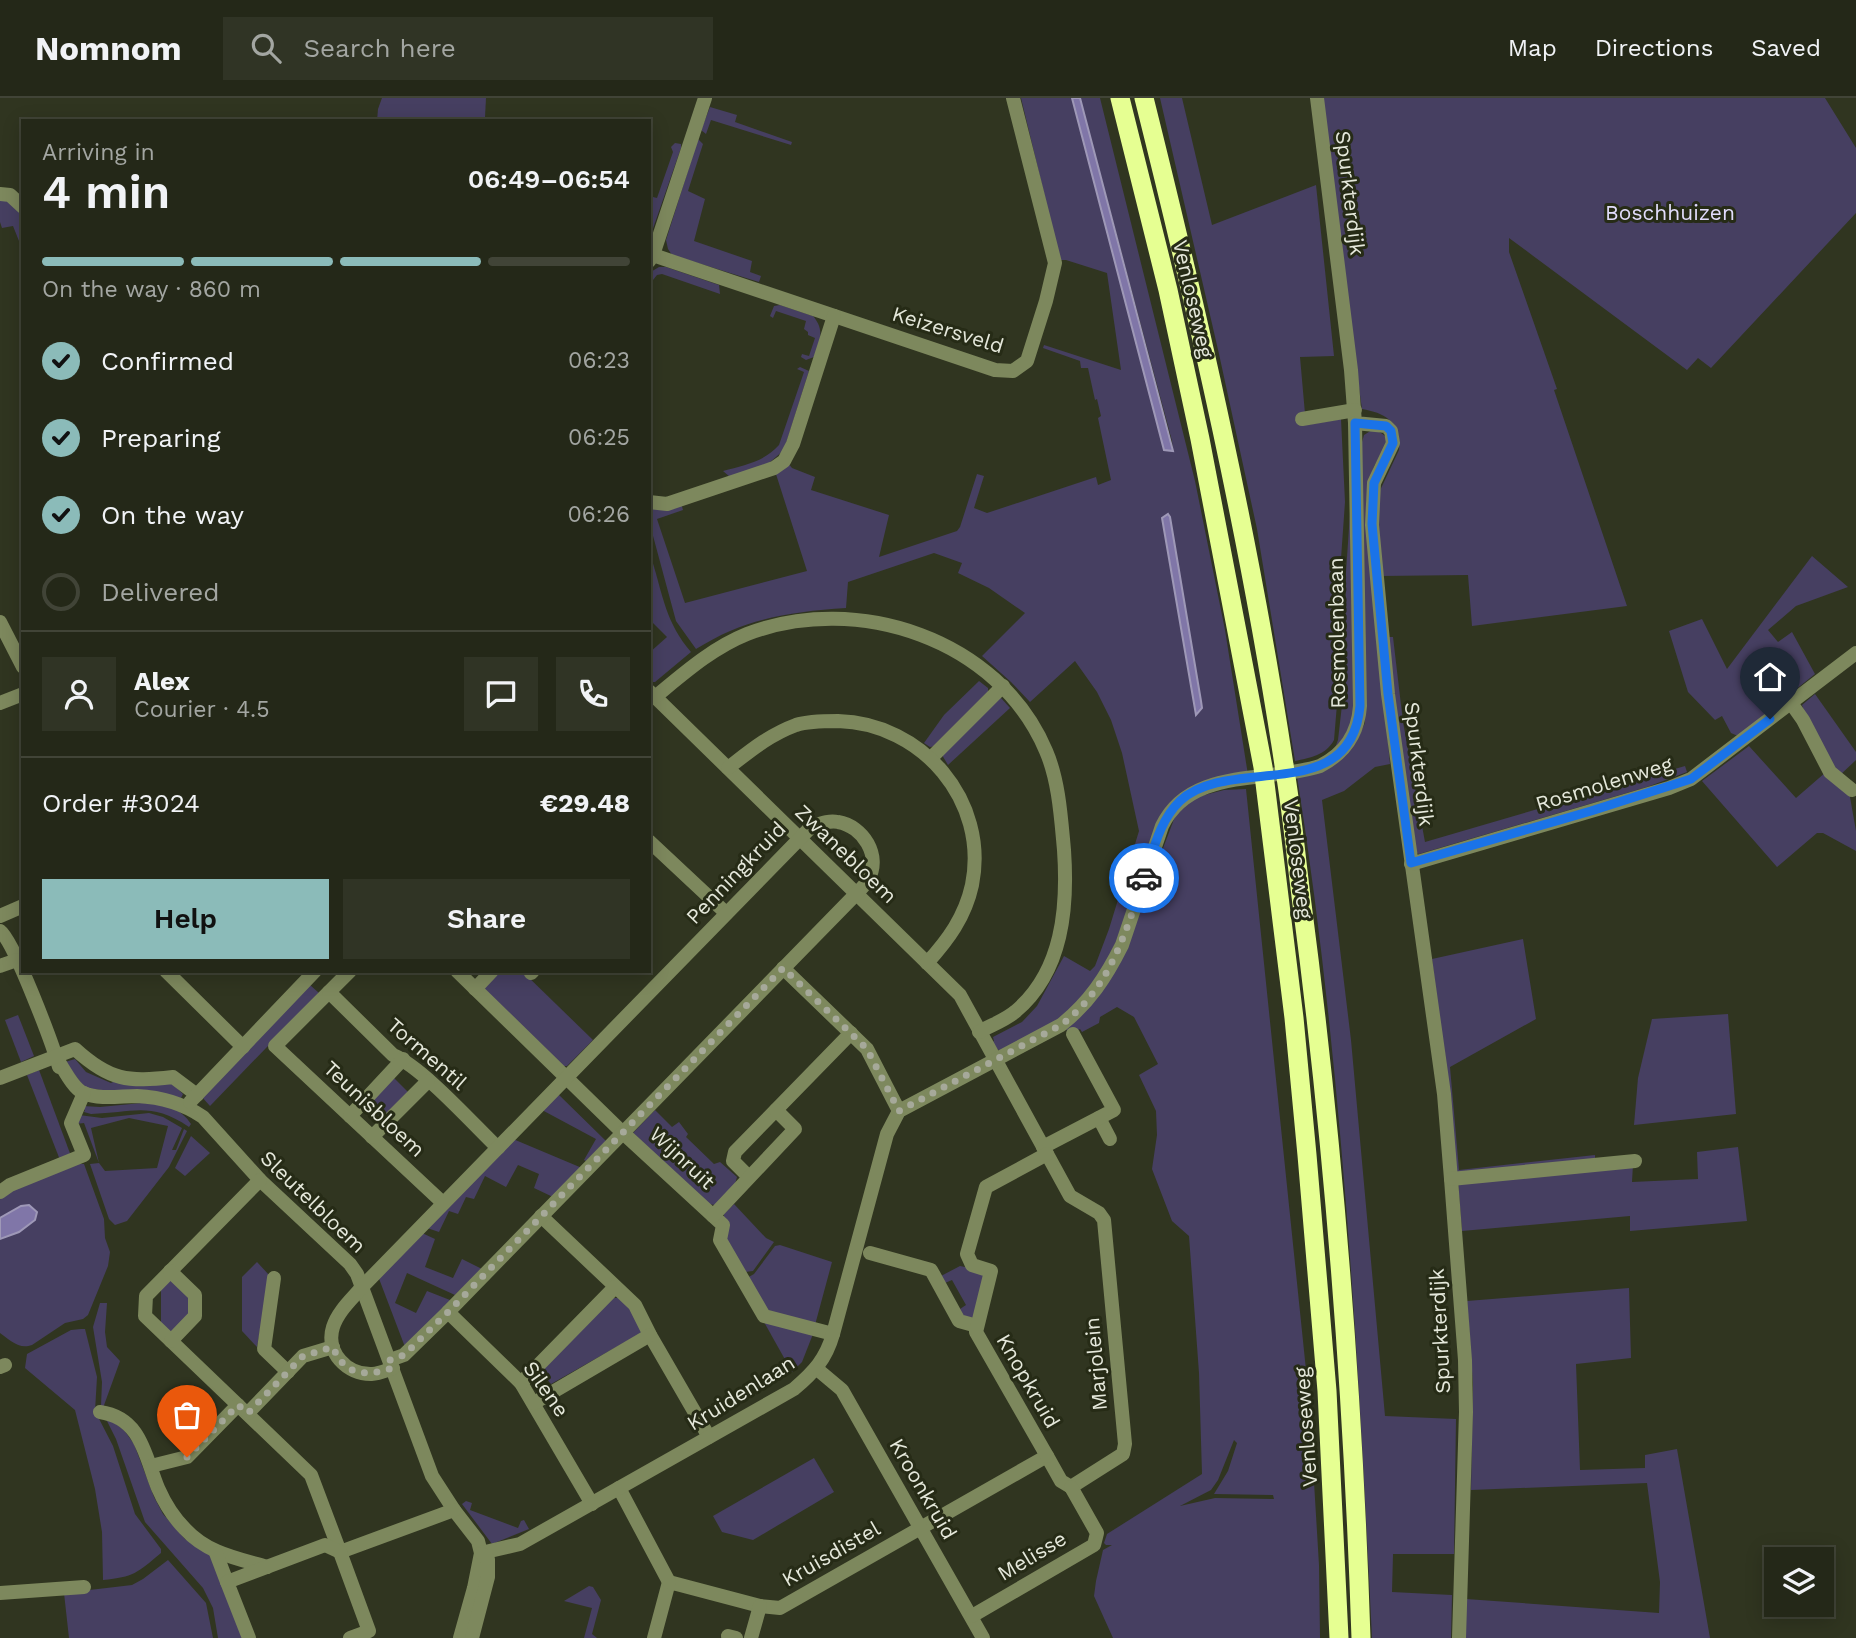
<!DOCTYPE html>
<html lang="en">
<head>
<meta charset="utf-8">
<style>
	:root { --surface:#242818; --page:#303425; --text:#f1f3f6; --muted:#a3a6a2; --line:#414437; --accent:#8bbbb9 }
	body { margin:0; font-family:"Work Sans",sans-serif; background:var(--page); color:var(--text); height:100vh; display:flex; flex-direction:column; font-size:26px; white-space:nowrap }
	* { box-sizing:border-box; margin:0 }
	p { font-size:23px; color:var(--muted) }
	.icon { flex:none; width:38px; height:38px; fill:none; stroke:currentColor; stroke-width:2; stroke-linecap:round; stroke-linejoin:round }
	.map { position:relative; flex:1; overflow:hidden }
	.sheet { position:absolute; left:21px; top:21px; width:630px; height:854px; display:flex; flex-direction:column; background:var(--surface); border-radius:0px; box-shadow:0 4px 18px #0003,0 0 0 2px var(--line) }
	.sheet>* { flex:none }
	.tools { position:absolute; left:1764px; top:1449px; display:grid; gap:14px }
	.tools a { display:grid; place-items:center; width:70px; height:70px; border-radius:0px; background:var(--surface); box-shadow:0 4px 18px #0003,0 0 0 2px var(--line); font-size:35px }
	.pin { position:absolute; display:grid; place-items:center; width:60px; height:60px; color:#fff; margin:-72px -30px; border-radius:50% 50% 50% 0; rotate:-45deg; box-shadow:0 0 7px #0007 }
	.pin .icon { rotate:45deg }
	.courier { position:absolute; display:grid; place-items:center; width:70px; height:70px; margin:-35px; border:5px solid #1a73e8; border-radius:50%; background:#fff; color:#222; box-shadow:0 2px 9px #0007 }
	.headline em { font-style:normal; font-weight:600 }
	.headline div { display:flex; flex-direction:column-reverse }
	.headline { display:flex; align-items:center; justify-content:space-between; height:119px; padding:0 21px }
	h1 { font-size:46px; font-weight:600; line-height:52px }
	.bar { display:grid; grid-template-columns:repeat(4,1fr); gap:10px 7px; align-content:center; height:84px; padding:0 21px }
	.bar i { height:9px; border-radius:5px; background:var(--line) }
	.bar .selected { background:var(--accent) }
	.bar p { grid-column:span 4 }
	.line { display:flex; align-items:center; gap:18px; padding:0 21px; border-top:2px solid var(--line) }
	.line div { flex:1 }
	.round { display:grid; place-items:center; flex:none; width:74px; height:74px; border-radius:0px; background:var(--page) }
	ol { padding:0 21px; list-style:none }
	li { display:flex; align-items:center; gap:21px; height:77px }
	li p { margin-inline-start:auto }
	li .icon { padding:7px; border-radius:50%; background:var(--accent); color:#111; stroke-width:4 }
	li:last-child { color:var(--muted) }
	li i { width:38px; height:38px; border:4px solid var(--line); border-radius:50% }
	.action { display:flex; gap:14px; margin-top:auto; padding:14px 21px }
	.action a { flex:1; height:80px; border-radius:0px; background:var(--accent); color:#111; font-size:28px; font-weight:600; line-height:80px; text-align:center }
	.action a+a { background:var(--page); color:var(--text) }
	header { display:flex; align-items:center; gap:42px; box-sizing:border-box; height:98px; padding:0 35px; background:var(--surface); border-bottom:2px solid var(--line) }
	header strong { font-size:33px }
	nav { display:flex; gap:38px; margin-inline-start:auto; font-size:24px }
	.search { width:490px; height:63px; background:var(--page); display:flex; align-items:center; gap:18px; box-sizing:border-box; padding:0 24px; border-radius:0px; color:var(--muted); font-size:26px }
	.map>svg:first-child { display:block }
	.green { fill:#463f61; fill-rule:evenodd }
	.water { fill:#8076a8; stroke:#9e98b7; stroke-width:2 }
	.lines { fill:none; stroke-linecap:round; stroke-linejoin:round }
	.minor { stroke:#7d885d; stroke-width:14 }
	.highway { stroke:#e6ff92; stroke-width:19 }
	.done { stroke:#a6a99a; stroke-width:7; stroke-dasharray:0 12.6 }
	.route { stroke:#1a73e8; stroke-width:9 }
	.labels { text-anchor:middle; stroke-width:6; stroke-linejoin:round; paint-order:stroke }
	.street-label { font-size:21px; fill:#e5e8db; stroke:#262b16 }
	.park-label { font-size:21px; fill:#e2ddfc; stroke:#262b16 }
</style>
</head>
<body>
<header>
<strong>Nomnom</strong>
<div class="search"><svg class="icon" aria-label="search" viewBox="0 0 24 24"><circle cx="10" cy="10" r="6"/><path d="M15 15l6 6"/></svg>Search here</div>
<nav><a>Map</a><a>Directions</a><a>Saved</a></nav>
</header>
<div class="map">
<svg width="1856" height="1540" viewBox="0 0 1856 1540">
	<rect width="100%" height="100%" fill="#303520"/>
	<!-- green -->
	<g class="green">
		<polygon points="382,0 486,0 485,19 480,23 377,23 378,11"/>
		<path d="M1021 0H1072L1164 351 1173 353 1172 343 1080 0H1100L1195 383 1225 532 1248 677 1185 693 1101 877 1072 912 1054 924 1000 953 990 946 994 943 993 939 1022 924 1037 908 1064 858 1090 873 1095 868 1109 831 1139 733 1122 655 1111 622 1097 594 1075 563 1030 604 1011 584 982 558 1025 515 989 490 958 475 962 465 934 455 848 484 846 510C789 514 745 520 696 551L676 523 649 423V409L681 405 683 412 657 421 685 505 807 473 775 373 787 364 792 370 815 379 811 392 889 417 879 459 957 433 960 429 977 376 984 378 974 410 987 415 1096 379 1098 387 1111 382 1098 320 1101 318 1097 301 1095 302 1088 270H1081L1080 263 1043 250 1044 247 1121 272 1107 175 1066 162H1060ZM1170 419 1201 603 1202 610 1194 612 1196 607 1194 594 1162 420Z"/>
		<path d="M1160 0H1182L1212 127 1316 87 1334 258 1300 259 1306 327 1341 321 1345 404 1339 489 1342 536 1337 573 1338 594 1334 642C1326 657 1310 660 1295 663L1257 431 1219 256Z"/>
		<path d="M1318 0H1825L1856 50V115L1711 270 1698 260 1687 272 1509 140V154L1557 291 1554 292 1627 508 1472 528 1468 477 1380 478 1375 403 1399 352C1402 325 1386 315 1362 311Z"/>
		<polygon points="710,9 737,17 735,24 792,44 791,47 711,22 706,36 701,32"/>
		<polygon points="698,41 703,46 688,93 705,101 694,143 752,163 750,174 761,178 759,184 672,157 668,151 666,142"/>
		<polygon points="675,45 681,46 681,50 649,142 649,98 657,100 673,54 671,49"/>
		<polygon points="0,100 16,107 23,120 23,148 21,148 13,128 2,130 0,124"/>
		<polygon points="659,169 666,169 719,187 720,196 662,176 657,177 649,187 649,175"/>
		<path d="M780 207 813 218C825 232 820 243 814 259L806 262 801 259 802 256 809 258 815 240 808 237V234L804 231 806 223 776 213 773 220 770 218 774 208Z"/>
		<path d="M800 269 809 273 784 352 769 365 730 379 723 373C744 367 764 364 779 347L804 274 797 271Z"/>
		<path d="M1372 332C1401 338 1378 357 1373 371 1370 382 1368 394 1366 405L1390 666 1375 669 1344 693 1322 702 1351 942 1385 1318 1456 1321 1454 1456H1393L1392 1494 1452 1497 1451 1540H1372C1358 1252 1342 963 1297 678 1331 664 1349 660 1365 625L1360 351 1364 337Z"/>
		<polygon points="1350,415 1354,616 1348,634 1335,650 1338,642 1342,607 1342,572 1345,554 1346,474"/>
		<polygon points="1812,458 1848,489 1796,508 1768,532 1778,544 1792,534 1815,576 1738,638 1731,635 1722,618 1715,622 1688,594 1669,533 1702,521 1727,571"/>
		<path d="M652 462C663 498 666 525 691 554L655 584H651L649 582V555L667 539 649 521V465Z"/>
		<polygon points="1388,539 1393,539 1403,624 1425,744 1685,668 1687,674 1647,689 1419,756 1412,753"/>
		<polygon points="979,583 988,590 988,594 937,648 930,649 924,645 944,617"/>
		<polygon points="1815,596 1856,654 1856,662 1839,678 1805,616 1802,607"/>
		<polygon points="997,600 1001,600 1010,610 948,667 942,657"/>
		<polygon points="1749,648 1796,700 1826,674 1847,694 1850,699 1856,733 1856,753 1823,735 1817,735 1777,769 1702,683"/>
		<path d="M1246 691 1309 1301 1319 1467 1320 1540H1113L1094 1498 1096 1483 1103 1452 1112 1447H1106L1104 1445 1107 1436 1202 1376 1199 1275 1189 1138 1172 1123 1152 1071 1157 1037 1156 1013 1139 977 1158 966 1134 919 1117 909 1100 919 1099 925 1082 934 1080 931 1071 936 1064 930 1130 837 1176 716 1193 700 1224 692ZM1234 1342 1237 1345 1228 1373 1214 1396 1273 1397 1274 1401 1215 1400 1180 1408 1211 1392 1218 1382Z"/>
		<polygon points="1523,841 1536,921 1450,969 1459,1072 1595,1057 1595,1065 1457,1075 1432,861"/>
		<polygon points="500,873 522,873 593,942 567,968 561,968 485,894 485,889"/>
		<polygon points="310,887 319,895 210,1008 201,998"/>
		<polygon points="1728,916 1736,1016 1634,1027 1638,980 1652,921"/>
		<polygon points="18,917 34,958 21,964 5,922"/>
		<polygon points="75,961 86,974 111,985 115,983 170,983 183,996 181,1000 148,992 117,994 85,990 65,964"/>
		<polygon points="39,972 71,1058 60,1062 27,977"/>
		<polygon points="393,979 408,994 381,1021 367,1006"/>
		<polygon points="558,996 606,1043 586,1063 584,1062 596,1041 542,1012"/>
		<path d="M152 1004C168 1007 181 1011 191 1026L189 1029C150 1003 133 1015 91 1016L84 1014 85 1012 82 1010 83 1008 100 1009Z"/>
		<polygon points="655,1012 672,1029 679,1024 688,1036 686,1039 714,1066 720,1064 737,1079 735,1086 715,1107 708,1106 633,1035"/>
		<path d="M149 1015 163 1019 182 1030 172 1052H176L184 1031 187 1033 169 1069 127 1123 115 1127 109 1121 90 1066 99 1065 84 1025 76 1026 79 1017 102 1020ZM129 1020 168 1028 157 1070 105 1073 99 1065 91 1030Z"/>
		<polygon points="191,1038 210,1055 185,1078 175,1070"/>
		<polygon points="513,1041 582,1070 553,1099 534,1090 539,1076 518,1067 506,1089 485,1078 474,1101 466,1099 458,1116 449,1113 439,1134 427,1130"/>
		<polygon points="1738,1049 1747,1123 1630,1133 1630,1118 1462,1133 1458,1085 1633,1066 1632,1084 1698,1081 1697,1054"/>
		<path d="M79 1066H84L104 1121 105 1140 110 1154 108 1168 88 1217 83 1221 65 1225 32 1247C19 1252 10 1242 0 1235V1099L7 1093Z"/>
		<polygon points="734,1106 766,1140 774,1144 753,1173 745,1174 724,1141 724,1116"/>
		<polygon points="422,1135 435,1141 425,1169 453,1180 462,1161 482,1171 455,1197 407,1175 395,1205 416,1215 427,1193 450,1202 450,1207 405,1249 378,1178"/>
		<polygon points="780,1147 832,1164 815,1227 765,1212 747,1180 754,1176 775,1148"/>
		<polygon points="257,1164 270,1178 257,1249 242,1233 242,1179"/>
		<polygon points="960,1168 980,1172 985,1178 974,1221 963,1218 960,1211 966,1207 952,1182 945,1185 941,1178"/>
		<polygon points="171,1180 191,1199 191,1217 172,1236 161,1225 161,1191"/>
		<polygon points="1629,1190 1631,1260 1576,1266 1580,1372 1645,1370 1645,1357 1677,1351 1710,1540 1465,1540 1466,1501 1659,1515 1660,1484 1647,1385 1471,1392 1473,1286 1467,1203"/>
		<polygon points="613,1200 618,1200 631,1211 642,1231 641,1235 551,1286 541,1274"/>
		<polygon points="100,1205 107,1205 105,1234 107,1249 120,1263 103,1310 101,1308 102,1284 93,1229"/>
		<polygon points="764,1224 813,1236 802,1264 792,1274"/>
		<path d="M81 1231H85L97 1279 95 1313 113 1348 135 1416 161 1451V1455C137 1475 134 1479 103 1482L102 1434 95 1391 75 1312 25 1270 27 1256 71 1232Z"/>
		<polygon points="104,1317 124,1332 134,1346 154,1399 163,1416 185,1441 211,1456 244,1540 218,1540 213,1510 203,1490 145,1424 116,1341"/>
		<polygon points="814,1360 834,1394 753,1442 722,1434 713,1418"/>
		<polygon points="466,1403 472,1405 470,1412 518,1430 521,1423 524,1422 529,1431 492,1446 462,1406"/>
		<polygon points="168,1462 206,1505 213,1540 69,1540 64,1495 132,1487 143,1481"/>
		<polygon points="589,1488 593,1489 601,1502 592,1536 597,1540 584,1540 592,1510 564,1503"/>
	</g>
	<!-- water -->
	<g class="water">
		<polygon points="1072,0 1080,0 1173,353 1164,352"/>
		<polygon points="1168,416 1170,419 1201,603 1202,610 1196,617 1162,420"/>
		<polygon points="29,1107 37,1114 35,1122 19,1134 0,1141 0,1120 21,1108"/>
	</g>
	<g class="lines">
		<!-- minor -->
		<g class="minor">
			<polyline points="1317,0 1351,272 1355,325 1386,328 1391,333 1393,345 1374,385 1372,427 1388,596 1444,996 1451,1081 1465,1262 1466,1314 1459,1540"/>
			<polyline points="0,96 10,97 23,109"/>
			<polyline points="653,157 995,272 1013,273 1027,263 1046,203 1055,165 1013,0"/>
			<polyline points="649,163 653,157 705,0"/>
			<polyline points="1302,321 1355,312"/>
			<polyline points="649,404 667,406 774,370 784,363 793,346 834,218"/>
			<polyline points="0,524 23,569"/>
			<polyline points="649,593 960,897 1070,1098 1099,1115 1104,1122 1125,1346 1123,1356 1071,1389 1061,1383 1047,1358 780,1510 760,1508 669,1484 654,1540"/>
			<path d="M655 599C683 576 712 550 747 536 857 494 999 541 1046 653 1059 683 1061 720 1064 752 1068 809 1063 873 1016 913 1006 922 991 927 979 934"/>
			<polyline points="0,605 23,596"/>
			<polyline points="1791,605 1803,622 1830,674 1852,692"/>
			<polyline points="931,660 1003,588"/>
			<path d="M728 670C750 653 769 637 796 627 808 623 825 623 838 623 922 625 989 703 972 787 965 819 948 842 927 865"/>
			<polyline points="649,743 726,815"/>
			<polyline points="1411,766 1669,690 1691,681 1856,555"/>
			<polyline points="0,818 23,808"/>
			<path d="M0 833C14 843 53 947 59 969"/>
			<polyline points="0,868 17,862"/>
			<polyline points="783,870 867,951 899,1013"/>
			<polyline points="166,873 243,949"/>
			<polyline points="350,873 275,948 443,1105"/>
			<polyline points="457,873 622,1034 723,1127 720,1142 764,1218 833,1236"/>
			<polyline points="530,873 531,875 533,873"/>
			<polyline points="475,891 492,873"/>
			<path d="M329 894 393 957C423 970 472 1025 498 1050"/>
			<path d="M57 961C64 971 72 989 83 995 100 1002 120 998 137 998 160 999 184 1006 203 1019L260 1082 350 1166 357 1176 432 1378 454 1412 478 1443 481 1455 474 1490 460 1540"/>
			<path d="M0 980 75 951C110 983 128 984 173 979L197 997"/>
			<polyline points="190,1004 315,873"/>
			<polyline points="350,1018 403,961"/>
			<polyline points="1099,1020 1110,1041"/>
			<polyline points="372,1039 428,983"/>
			<polyline points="1043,1049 1114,1012 1073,936"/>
			<polyline points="748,1078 733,1063 735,1054 851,935"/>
			<polyline points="1451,1081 1635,1063"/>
			<polyline points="260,1082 146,1198 145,1218 311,1377 340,1454 454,1412"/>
			<polyline points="0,1094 10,1087 84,1057 71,1025 84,995"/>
			<polyline points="541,1118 635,1207 650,1237 709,1339"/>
			<polyline points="713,1118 795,1031 776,1012"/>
			<polyline points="870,1155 931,1172 959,1223 977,1228"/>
			<polyline points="170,1173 195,1197 195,1218 171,1243"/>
			<polyline points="274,1180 264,1251 288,1274"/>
			<polyline points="448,1214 521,1285 592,1406"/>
			<path d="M390 1262 404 1257 448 1214 857 795C861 791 865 787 868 782 882 758 863 728 838 724 828 722 820 726 811 729L362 1189C352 1201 338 1213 333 1229 325 1254 347 1277 372 1276 379 1276 387 1272 393 1270"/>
			<polyline points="0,1269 5,1267"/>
			<polyline points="817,1271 842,1292 983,1540"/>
			<polyline points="521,1285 615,1189"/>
			<polyline points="534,1305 650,1237"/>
			<path d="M100 1314C142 1320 145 1359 158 1390 165 1406 173 1419 185 1431 207 1455 236 1460 267 1469"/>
			<polyline points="248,1315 303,1258 333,1249"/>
			<polyline points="1047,1358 976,1234 991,1173 972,1167 967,1156 986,1089 1047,1056"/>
			<polyline points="151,1368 187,1359 238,1307"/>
			<polyline points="619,1390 669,1484"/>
			<polyline points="216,1455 227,1484"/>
			<path d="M481 1455 520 1446 794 1291C814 1274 826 1261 833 1236L887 1036 899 1013 1061 927C1089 905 1106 879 1122 847L1162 728C1190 669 1267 685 1320 668 1345 655 1358 636 1360 608L1355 325"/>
			<polyline points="0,1495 84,1489"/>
			<polyline points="972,1518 1094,1447 1097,1435 1071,1389"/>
			<polyline points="728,1538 736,1540"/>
			<polyline points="249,1540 227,1484 325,1447 340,1454 369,1533 350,1540"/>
			<polyline points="472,1540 488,1479 488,1461 482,1456"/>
			<polyline points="751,1540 760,1508"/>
		</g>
		<!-- highway -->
		<g class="highway">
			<polyline points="1120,0 1168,192 1200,341 1263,669 1294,920 1307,1057 1327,1293 1339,1540"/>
			<path d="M1144 0C1199 220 1250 442 1284 667 1292 713 1296 760 1302 806 1334 1050 1353 1295 1361 1540"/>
		</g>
	</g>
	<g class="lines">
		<!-- done -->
		<path class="done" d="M187 1359 238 1307 248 1315 303 1258 333 1249C345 1279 366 1278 393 1270L390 1262 404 1257 448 1214 783 870 867 951 899 1013 1061 927C1110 890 1125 836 1144 780"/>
		<!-- route -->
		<path class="route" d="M1144 780C1153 754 1159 723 1180 703 1230 656 1351 709 1360 608L1355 325 1386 328 1391 333 1393 345 1374 385 1372 426 1388 596 1411 765 1591 713 1691 681 1770 621"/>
	</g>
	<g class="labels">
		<!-- street labels -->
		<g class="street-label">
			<text transform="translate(1350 95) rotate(83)" y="7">Spurkterdijk</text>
			<text transform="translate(1193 201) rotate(77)" y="7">Venloseweg</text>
			<text transform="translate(948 232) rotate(17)" y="7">Keizersveld</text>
			<text transform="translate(1337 535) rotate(-91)" y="7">Rosmolenbaan</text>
			<text transform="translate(1419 666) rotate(83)" y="7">Spurkterdijk</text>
			<text transform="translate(1604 686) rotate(-17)" y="7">Rosmolenweg</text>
			<text transform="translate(846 756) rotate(44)" y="7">Zwanebloem</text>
			<text transform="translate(1298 761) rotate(83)" y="7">Venloseweg</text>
			<text transform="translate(736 775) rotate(-46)" y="7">Penningkruid</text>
			<text transform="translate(427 956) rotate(41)" y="7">Tormentil</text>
			<text transform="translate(374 1011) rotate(43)" y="7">Teunisbloem</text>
			<text transform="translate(682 1060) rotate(43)" y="7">Wijnruit</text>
			<text transform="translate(313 1104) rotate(44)" y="7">Sleutelbloem</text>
			<text transform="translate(1440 1233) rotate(-93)" y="7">Spurkterdijk</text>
			<text transform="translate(1096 1266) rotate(-95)" y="7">Marjolein</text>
			<text transform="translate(1028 1283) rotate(60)" y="7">Knopkruid</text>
			<text transform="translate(546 1291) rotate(55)" y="7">Silene</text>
			<text transform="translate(741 1295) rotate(-32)" y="7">Kruidenlaan</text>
			<text transform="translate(1306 1329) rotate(-94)" y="7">Venloseweg</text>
			<text transform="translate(923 1391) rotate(60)" y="7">Kroonkruid</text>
			<text transform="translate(831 1456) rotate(-30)" y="7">Kruisdistel</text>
			<text transform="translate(1032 1458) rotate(-31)" y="7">Melisse</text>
		</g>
		<!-- park labels -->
		<g class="park-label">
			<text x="1670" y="122">Boschhuizen</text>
		</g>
	</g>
</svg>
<div class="tools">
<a><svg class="icon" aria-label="layers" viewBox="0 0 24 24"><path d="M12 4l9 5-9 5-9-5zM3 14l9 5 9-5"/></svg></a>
</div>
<div class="pin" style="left:187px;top:1359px;background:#ea580c"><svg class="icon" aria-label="bag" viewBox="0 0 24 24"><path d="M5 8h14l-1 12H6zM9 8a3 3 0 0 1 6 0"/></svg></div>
<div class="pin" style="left:1770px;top:621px;background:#1f2937"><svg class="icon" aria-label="home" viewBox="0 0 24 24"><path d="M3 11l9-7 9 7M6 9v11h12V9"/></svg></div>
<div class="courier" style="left:1144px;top:780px"><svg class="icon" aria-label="car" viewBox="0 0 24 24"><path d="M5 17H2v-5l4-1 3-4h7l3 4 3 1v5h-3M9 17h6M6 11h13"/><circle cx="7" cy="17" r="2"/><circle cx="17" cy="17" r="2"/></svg></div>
<section class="sheet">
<div class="headline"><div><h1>4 min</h1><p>Arriving in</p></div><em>06:49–06:54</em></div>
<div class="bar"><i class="selected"></i><i class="selected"></i><i class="selected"></i><i></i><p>On the way · 860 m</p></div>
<ol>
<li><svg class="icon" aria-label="check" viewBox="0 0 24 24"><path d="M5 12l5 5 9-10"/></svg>Confirmed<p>06:23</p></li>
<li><svg class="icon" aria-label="check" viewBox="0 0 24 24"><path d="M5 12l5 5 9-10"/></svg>Preparing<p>06:25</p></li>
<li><svg class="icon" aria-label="check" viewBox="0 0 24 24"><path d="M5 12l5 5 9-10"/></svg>On the way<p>06:26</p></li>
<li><i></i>Delivered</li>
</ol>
<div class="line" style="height:126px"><a class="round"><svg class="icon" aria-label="person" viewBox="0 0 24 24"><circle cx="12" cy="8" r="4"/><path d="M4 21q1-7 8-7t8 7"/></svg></a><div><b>Alex</b><p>Courier · 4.5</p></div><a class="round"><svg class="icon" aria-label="chat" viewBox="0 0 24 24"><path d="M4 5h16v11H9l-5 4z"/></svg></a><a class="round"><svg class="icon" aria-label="phone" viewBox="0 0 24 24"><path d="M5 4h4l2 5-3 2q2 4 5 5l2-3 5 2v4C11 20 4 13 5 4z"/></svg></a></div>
<div class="line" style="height:91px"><div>Order #3024</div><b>€29.48</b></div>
<div class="action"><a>Help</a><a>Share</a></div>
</section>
</div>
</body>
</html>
